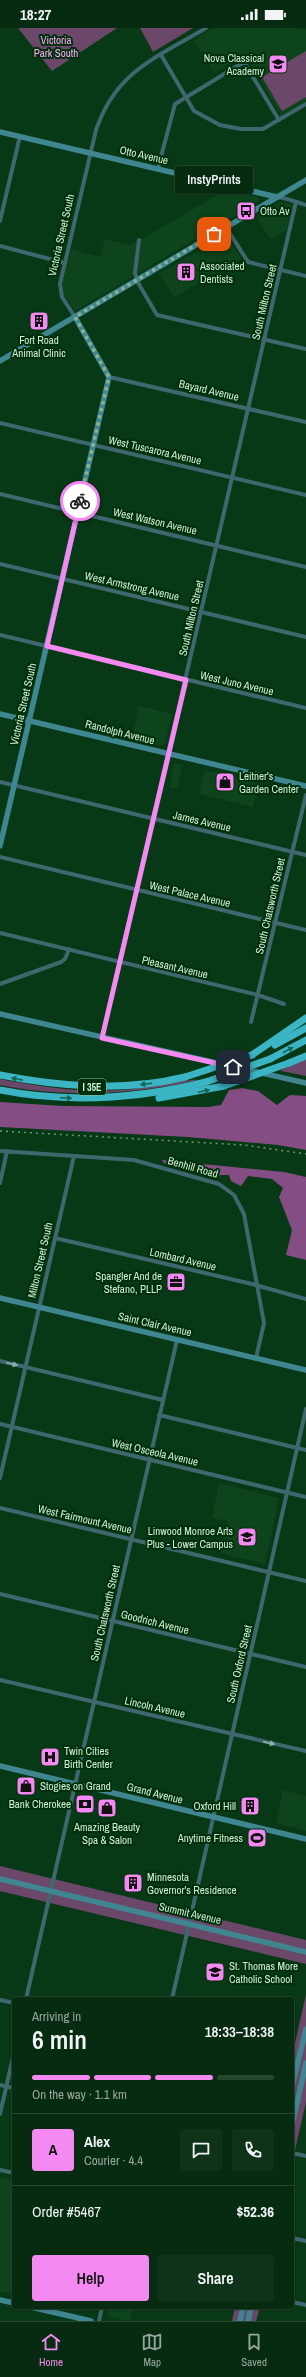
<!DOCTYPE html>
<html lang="en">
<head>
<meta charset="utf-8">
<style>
	:root { --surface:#062b10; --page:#0f3319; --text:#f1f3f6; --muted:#98a79f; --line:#274730; --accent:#f389f1 }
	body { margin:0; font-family:"Archivo Narrow",sans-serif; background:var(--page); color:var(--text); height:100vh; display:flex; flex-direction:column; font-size:15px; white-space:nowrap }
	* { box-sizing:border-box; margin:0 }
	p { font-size:13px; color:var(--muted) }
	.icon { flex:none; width:22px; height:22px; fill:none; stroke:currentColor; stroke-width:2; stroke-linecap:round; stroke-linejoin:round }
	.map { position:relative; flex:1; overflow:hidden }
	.details { position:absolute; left:12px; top:1969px; width:282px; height:312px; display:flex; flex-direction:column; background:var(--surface); border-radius:4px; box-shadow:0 1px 3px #0004,0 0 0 1px var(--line) }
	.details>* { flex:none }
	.pin { position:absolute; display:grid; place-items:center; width:34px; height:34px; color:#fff; margin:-17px; border-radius:8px; box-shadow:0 2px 6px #0006 }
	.courier { position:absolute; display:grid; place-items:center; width:40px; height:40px; margin:-20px; border:3px solid #f389f1; border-radius:50%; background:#fff; color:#222; box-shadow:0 1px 5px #0007 }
	.bubble { position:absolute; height:28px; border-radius:4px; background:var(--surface); box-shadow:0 1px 3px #0004,0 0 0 1px var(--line); font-size:13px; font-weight:600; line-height:28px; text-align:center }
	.overview em { font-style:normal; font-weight:600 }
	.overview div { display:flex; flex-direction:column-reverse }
	.overview { display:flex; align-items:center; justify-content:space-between; height:68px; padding:0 20px }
	h1 { font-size:26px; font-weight:600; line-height:30px }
	.bar { display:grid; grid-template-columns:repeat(4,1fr); gap:6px 4px; align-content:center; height:48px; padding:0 20px }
	.bar i { height:5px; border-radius:3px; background:var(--line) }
	.bar .current { background:var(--accent) }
	.bar p { grid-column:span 4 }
	.line { display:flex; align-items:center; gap:10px; padding:0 20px; border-top:1px solid var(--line) }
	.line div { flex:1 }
	.round { display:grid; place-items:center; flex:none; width:42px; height:42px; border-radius:4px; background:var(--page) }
	.cta { display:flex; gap:8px; margin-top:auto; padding:8px 20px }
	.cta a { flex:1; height:46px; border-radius:4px; background:var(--accent); color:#111; font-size:16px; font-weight:600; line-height:46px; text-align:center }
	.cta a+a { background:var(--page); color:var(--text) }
	.status { display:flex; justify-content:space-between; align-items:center; height:28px; padding:0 20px; background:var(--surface); direction:ltr }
	.status svg { height:11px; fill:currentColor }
	.dock { display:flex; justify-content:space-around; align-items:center; height:56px; border-top:1px solid var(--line); background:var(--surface); font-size:11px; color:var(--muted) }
	.dock a { display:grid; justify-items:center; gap:2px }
	.dock .current { color:var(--accent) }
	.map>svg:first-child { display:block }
	.built { fill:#0d441b }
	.green { fill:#6b4869 }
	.forest { fill:#844d83 }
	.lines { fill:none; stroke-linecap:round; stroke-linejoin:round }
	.street { stroke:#3e676e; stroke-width:4 }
	.secondary { stroke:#408691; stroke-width:5.5 }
	.highway { stroke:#3bb4c4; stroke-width:7 }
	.rail { stroke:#6f9777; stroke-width:1.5; stroke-dasharray:2 4; stroke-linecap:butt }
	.highway-bridge { stroke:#3bb4c4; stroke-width:7 }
	.oneway { fill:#186455 }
	.oneway2 { fill:#8eb2a6 }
	.done { stroke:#8aaf91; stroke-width:4; stroke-dasharray:0 7.2 }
	.route { stroke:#f389f1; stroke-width:5 }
	.labels { text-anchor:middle; stroke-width:4; stroke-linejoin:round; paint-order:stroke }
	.shield { fill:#002f0b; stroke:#92b597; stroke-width:1 }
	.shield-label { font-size:10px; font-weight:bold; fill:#d0efd3 }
	.park-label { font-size:11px; fill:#feadfa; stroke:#002f0b }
	.poi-label { font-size:11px; fill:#d0efd3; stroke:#002f0b; text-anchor:start }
	.street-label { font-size:11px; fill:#d0efd3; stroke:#002f0b }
</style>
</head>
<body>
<div class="status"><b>18:27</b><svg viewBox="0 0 49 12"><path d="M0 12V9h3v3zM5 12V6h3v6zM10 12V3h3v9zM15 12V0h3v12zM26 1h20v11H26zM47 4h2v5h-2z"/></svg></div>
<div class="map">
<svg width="306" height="2293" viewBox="0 0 306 2293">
	<rect width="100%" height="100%" fill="#083916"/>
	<!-- built -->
	<g class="built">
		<polygon points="213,0 293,0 306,2 306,73 281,88 245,27 214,45 194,12"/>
		<polygon points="226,162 258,169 259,173 75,283 63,265 62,256 71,221 100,229 105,211 131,217"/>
		<polygon points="280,174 293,176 287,202 270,211 256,189"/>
		<polygon points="226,206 241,231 174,269 159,246"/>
		<polygon points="139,678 172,686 164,718 132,711"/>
		<polygon points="174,735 183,737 177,761 169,759"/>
		<polygon points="205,742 259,755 253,779 199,766"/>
		<polygon points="219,1455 279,1470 265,1536 221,1525 228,1493 212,1490"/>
		<polygon points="283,1762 306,1768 306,1803 276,1795"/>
		<polygon points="0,2149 14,2152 14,2266 0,2263"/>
		<polygon points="109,2279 133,2279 130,2293 107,2288"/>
	</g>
	<!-- green -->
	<g class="green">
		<polygon points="18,0 117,0 52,43"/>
		<polygon points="140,0 193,0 153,24"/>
		<polygon points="306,23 306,69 282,83 262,49"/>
		<polygon points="306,1031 306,1048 281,1043 281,1042"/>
		<path d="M0 1051C41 1059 80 1065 122 1062 137 1062 190 1050 198 1052 132 1067 66 1070 0 1057Z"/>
		<polygon points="0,1838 306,1912 306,1936 0,1863"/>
		<polygon points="306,1966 306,2074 292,2135 292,2029"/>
		<polygon points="235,2279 260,2279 256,2293 232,2293"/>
	</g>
	<!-- forest -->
	<g class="forest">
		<polygon points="242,1060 258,1063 277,1077 290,1067 306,1068 306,1122 278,1117 188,1109 0,1099 0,1074 63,1078 208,1079 221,1077 229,1062"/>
		<polygon points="162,1132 284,1144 306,1149 306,1232 286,1227 292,1202 279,1169 283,1160 272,1151 248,1148 241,1158 231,1153 229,1147 220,1147 217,1150 164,1135"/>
	</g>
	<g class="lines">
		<!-- street -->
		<g class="street">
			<polyline points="161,27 194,83 220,97 241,101 263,101 306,76"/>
			<polyline points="158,140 175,76 244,34 279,92"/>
			<path d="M277 169C288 170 295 174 306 177"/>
			<polyline points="0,193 20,108"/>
			<polyline points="226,199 248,234 306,248"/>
			<polyline points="139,212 135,245 137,253 157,287 306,321"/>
			<polyline points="0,218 65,235"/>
			<path d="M75 289 62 269 60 256 96 102C116 43 156 30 206 0"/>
			<polyline points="109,349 306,394"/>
			<polyline points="0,395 306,467"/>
			<polyline points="0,466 306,539"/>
			<polyline points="0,536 306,609"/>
			<polyline points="0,607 306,680"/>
			<polyline points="0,754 306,827"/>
			<polyline points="0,829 306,902"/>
			<polyline points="0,905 258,967 284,976"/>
			<polyline points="0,956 61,934 65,931 69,921"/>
			<polyline points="251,994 306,767"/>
			<polyline points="102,1010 296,174"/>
			<polyline points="0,1123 134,1132 219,1156 234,1167 244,1186 264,1295 256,1330"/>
			<polyline points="0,1155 7,1123"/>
			<polyline points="55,1210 252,1256 306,1271"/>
			<polyline points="0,1333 163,1372"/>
			<polyline points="159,1387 306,1422"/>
			<polyline points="0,1396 306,1469"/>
			<polyline points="0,1450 74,1128"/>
			<polyline points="0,1480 306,1553"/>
			<polyline points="0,1566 306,1639"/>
			<polyline points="0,1652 306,1723"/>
			<polyline points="26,1971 177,1312"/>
			<polyline points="172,1971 306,1381"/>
			<polyline points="0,1972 14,1975"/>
			<polyline points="0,2057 14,2060"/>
			<polyline points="0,2086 14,2025"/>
			<polyline points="292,2125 306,2128"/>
			<polyline points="0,2142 14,2145"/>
			<polyline points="13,2209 14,2209"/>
			<polyline points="292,2210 306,2213"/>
			<polyline points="292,2274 306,2277"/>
			<polyline points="99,2293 102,2279"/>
		</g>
		<!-- secondary -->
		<g class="secondary">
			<polyline points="0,104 277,169"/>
			<polyline points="0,333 306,152"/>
			<polyline points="0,686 306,758"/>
			<polyline points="0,818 109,349 75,289"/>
			<polyline points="0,986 306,1055"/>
			<polyline points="0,1270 306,1342"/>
			<polyline points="0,1738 306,1811"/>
			<polyline points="0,1851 306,1924"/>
			<polyline points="292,2058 306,2001"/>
			<polyline points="292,2097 306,2035"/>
			<polyline points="0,2272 14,2275"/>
			<polyline points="31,2279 91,2293"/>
			<polyline points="240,2293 243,2279"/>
			<polyline points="248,2293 251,2279"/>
		</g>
		<!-- highway -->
		<g class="highway">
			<polyline points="275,1017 306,1000"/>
			<polyline points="252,1027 306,990"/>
			<polyline points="270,1031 306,1012"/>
			<polyline points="289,1035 306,1028"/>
			<path d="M0 1047C62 1059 123 1064 185 1049"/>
			<path d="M0 1062C70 1076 137 1071 206 1054"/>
			<polyline points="159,1070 224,1058"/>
		</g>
		<!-- rail -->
		<polyline class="rail" points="0,1103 244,1117 306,1126"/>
		<!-- highway-bridge -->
		<g class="highway-bridge">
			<polyline points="185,1049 252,1027"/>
			<polyline points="206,1054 270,1031"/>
			<polyline points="224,1058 289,1035"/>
		</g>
	</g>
	<!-- one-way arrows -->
	<defs><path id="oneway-solid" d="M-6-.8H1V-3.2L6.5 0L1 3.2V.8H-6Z"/></defs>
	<g class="oneway">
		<use href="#oneway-solid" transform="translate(288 1022) rotate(-27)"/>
		<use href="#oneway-solid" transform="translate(17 1051) rotate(-169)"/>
		<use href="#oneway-solid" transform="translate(146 1056) rotate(173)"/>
		<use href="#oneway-solid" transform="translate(204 1063) rotate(-12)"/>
		<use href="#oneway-solid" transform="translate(66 1070) rotate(3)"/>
	</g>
	<g class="oneway2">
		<use href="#oneway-solid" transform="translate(12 1336) rotate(14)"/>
		<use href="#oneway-solid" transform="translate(269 1715) rotate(13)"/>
	</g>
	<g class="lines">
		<!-- done -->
		<polyline class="done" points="80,473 109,349 75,289 214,206"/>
		<!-- route -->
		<polyline class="route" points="80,473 47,618 186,652 102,1010 233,1039"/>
	</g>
	<!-- icons -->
	<defs>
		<g id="school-square" transform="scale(1)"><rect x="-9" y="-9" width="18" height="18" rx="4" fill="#f389f1" stroke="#002f0b"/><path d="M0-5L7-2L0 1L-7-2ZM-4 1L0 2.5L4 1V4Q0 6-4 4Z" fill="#111"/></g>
		<g id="bus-square" transform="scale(1)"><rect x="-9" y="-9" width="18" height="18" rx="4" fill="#f389f1" stroke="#002f0b"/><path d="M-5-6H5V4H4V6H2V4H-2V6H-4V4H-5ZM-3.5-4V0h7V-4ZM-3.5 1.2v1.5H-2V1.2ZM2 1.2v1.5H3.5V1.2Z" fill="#111"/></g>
		<g id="building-square" transform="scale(1)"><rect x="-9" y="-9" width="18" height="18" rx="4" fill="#f389f1" stroke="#002f0b"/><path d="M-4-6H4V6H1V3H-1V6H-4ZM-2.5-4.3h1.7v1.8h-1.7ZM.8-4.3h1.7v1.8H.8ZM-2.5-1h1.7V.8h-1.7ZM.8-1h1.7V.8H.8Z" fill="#111"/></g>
		<g id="shop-square" transform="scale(1)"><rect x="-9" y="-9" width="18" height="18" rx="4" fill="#f389f1" stroke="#002f0b"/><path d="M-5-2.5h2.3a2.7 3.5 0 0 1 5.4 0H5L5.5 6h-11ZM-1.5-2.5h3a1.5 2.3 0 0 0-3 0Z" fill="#111"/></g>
		<g id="office-square" transform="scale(1)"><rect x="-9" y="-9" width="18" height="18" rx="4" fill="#f389f1" stroke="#002f0b"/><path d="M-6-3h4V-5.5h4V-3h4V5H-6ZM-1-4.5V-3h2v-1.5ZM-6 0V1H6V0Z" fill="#111"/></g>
		<g id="hospital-square" transform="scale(1)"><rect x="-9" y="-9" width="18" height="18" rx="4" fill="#f389f1" stroke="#002f0b"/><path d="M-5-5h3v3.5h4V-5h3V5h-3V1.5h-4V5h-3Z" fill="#111"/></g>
		<g id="bank-square" transform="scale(1)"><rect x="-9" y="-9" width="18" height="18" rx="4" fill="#f389f1" stroke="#002f0b"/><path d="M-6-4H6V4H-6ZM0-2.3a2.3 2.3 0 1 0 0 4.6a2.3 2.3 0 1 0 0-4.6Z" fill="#111"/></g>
		<g id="stadium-square" transform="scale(1)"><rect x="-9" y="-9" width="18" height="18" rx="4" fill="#f389f1" stroke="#002f0b"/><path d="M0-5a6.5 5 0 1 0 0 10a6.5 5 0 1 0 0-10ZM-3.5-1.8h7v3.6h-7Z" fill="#111"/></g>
	</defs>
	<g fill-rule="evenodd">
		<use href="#school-square" x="278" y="36"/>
		<use href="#bus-square" x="246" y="183"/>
		<use href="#building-square" x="186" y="244"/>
		<use href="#building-square" x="39" y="293"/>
		<use href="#shop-square" x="225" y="754"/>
		<use href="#office-square" x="176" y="1254"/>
		<use href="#school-square" x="247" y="1509"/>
		<use href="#hospital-square" x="50" y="1729"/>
		<use href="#shop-square" x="26" y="1758"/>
		<use href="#bank-square" x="85" y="1776"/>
		<use href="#building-square" x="250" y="1778"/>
		<use href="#shop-square" x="107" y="1780"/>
		<use href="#stadium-square" x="257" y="1810"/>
		<use href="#building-square" x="133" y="1855"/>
		<use href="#school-square" x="215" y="1944"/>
	</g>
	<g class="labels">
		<!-- shield labels -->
		<rect class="shield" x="78" y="1051" width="28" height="16" rx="3"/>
		<g class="shield-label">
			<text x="92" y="1063">I 35E</text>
		</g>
		<!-- park labels -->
		<g class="park-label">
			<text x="56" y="16">Victoria<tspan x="56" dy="13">Park South</tspan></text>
		</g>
		<!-- poi labels -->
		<g class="poi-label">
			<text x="264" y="34" text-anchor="end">Nova Classical<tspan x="264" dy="13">Academy</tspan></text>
			<text x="260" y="187">Otto Av</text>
			<text x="200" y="242">Associated<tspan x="200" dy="13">Dentists</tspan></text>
			<text x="39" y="316" text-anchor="middle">Fort Road<tspan x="39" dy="13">Animal Clinic</tspan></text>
			<text x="239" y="752">Leitner's<tspan x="239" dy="13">Garden Center</tspan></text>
			<text x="162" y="1252" text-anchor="end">Spangler And de<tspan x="162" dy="13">Stefano, PLLP</tspan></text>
			<text x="233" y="1507" text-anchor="end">Linwood Monroe Arts<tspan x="233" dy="13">Plus - Lower Campus</tspan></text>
			<text x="64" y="1727">Twin Cities<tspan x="64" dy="13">Birth Center</tspan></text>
			<text x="40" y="1762">Stogies on Grand</text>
			<text x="71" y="1780" text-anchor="end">Bank Cherokee</text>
			<text x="236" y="1782" text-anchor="end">Oxford Hill</text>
			<text x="107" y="1803" text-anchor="middle">Amazing Beauty<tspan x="107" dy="13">Spa &amp; Salon</tspan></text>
			<text x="243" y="1814" text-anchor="end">Anytime Fitness</text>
			<text x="147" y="1853">Minnesota<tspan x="147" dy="13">Governor's Residence</tspan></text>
			<text x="229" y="1942">St. Thomas More<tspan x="229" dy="13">Catholic School</tspan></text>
		</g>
		<!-- street labels -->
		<g class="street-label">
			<text transform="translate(144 127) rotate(13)" y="4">Otto Avenue</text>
			<text transform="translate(61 207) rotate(-77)" y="4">Victoria Street South</text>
			<text transform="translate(264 274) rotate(-77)" y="4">South Milton Street</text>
			<text transform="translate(209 362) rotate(13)" y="4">Bayard Avenue</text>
			<text transform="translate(155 422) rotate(13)" y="4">West Tuscarora Avenue</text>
			<text transform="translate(155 493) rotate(13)" y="4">West Watson Avenue</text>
			<text transform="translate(132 558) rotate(13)" y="4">West Armstrong Avenue</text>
			<text transform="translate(191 590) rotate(-77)" y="4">South Milton Street</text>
			<text transform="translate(237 655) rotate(13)" y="4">West Juno Avenue</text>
			<text transform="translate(23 676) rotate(-77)" y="4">Victoria Street South</text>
			<text transform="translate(120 704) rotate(14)" y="4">Randolph Avenue</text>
			<text transform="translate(202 793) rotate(13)" y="4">James Avenue</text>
			<text transform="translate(190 866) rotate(13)" y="4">West Palace Avenue</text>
			<text transform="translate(270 878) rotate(-77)" y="4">South Chatsworth Street</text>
			<text transform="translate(175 939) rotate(13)" y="4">Pleasant Avenue</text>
			<text transform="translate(193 1139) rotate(16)" y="4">Benhill Road</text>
			<text transform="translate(183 1231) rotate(13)" y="4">Lombard Avenue</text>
			<text transform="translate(40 1232) rotate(-77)" y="4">Milton Street South</text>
			<text transform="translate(155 1296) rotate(13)" y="4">Saint Clair Avenue</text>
			<text transform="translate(155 1424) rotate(13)" y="4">West Osceola Avenue</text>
			<text transform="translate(85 1491) rotate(13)" y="4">West Fairmount Avenue</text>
			<text transform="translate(105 1585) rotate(-77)" y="4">South Chatsworth Street</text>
			<text transform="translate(155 1594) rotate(14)" y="4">Goodrich Avenue</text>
			<text transform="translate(239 1636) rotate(-77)" y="4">South Oxford Street</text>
			<text transform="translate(155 1679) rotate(13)" y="4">Lincoln Avenue</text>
			<text transform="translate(155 1765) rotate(14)" y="4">Grand Avenue</text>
			<text transform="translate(190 1885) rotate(13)" y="4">Summit Avenue</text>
		</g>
	</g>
</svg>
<div class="pin" style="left:214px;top:206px;background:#ea580c"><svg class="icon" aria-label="bag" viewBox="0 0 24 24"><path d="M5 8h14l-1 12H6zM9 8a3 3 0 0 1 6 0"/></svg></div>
<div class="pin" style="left:233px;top:1039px;background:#1f2937"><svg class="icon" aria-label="home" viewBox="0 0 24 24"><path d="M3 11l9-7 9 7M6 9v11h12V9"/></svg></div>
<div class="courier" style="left:80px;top:473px"><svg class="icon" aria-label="bike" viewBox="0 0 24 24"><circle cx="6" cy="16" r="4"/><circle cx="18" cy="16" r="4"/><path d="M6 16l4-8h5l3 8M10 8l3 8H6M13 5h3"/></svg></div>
<div class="bubble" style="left:175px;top:138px;width:78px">InstyPrints</div>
<section class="details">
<div class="overview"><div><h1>6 min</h1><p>Arriving in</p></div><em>18:33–18:38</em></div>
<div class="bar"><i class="current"></i><i class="current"></i><i class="current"></i><i></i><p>On the way · 1.1 km</p></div>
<div class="line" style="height:72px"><b class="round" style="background:var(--accent);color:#111">A</b><div><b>Alex</b><p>Courier · 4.4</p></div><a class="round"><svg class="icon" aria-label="chat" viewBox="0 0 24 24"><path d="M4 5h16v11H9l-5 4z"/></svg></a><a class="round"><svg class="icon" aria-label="phone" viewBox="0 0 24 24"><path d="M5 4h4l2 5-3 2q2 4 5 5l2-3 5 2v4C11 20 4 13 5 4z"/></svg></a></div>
<div class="line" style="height:52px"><div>Order #5467</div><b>$52.36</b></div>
<div class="cta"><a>Help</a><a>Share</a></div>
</section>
</div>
<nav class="dock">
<a class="current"><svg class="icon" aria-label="home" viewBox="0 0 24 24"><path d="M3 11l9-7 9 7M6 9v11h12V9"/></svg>Home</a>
<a><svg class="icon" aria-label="map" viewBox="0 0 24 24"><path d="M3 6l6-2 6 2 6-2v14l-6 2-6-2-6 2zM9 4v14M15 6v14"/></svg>Map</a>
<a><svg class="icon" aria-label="saved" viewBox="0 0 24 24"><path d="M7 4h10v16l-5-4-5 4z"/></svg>Saved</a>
</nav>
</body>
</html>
